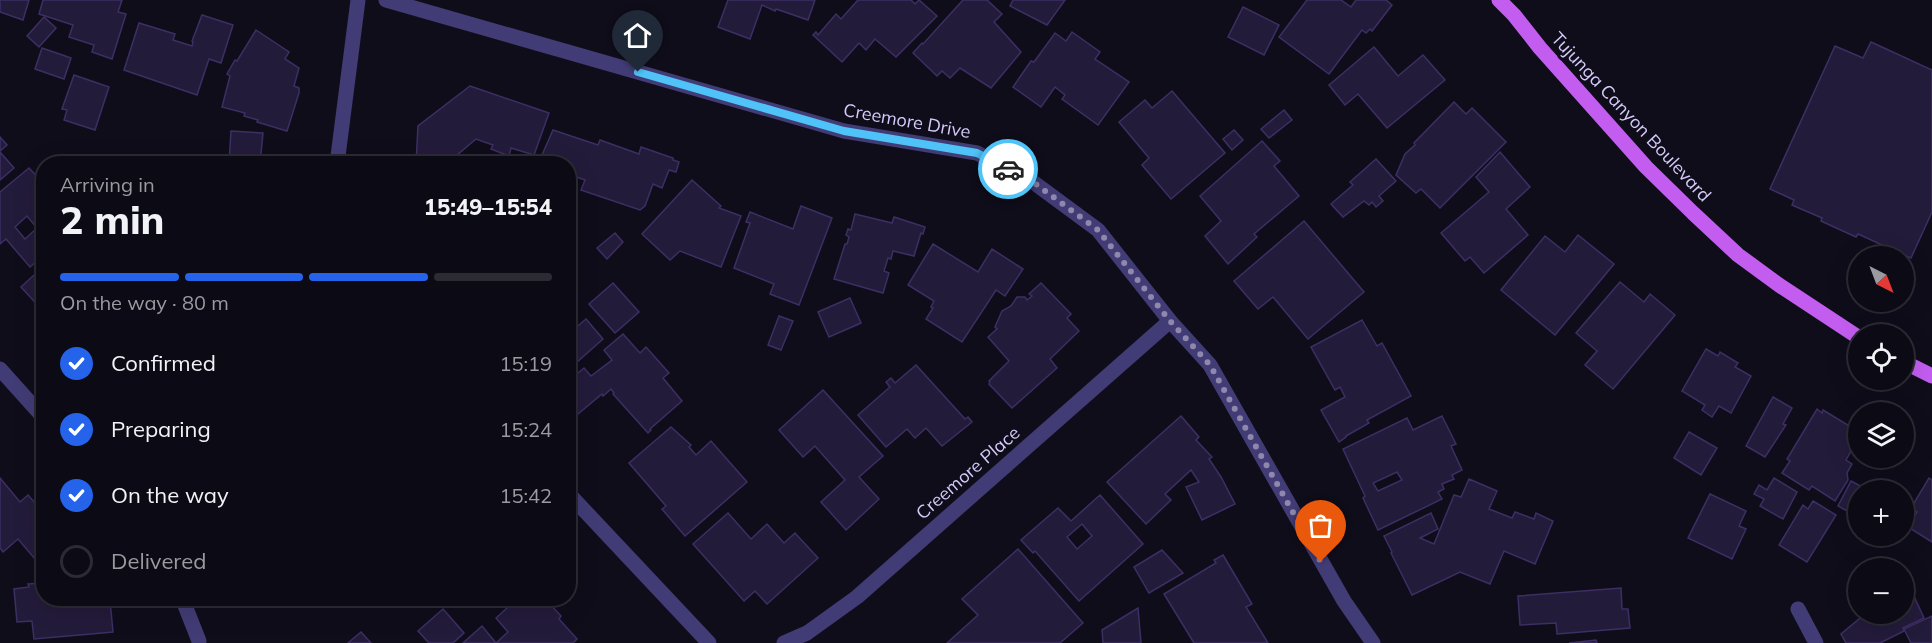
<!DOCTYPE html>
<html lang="en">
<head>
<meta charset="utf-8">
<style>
	:root { --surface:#0c0a14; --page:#1a1822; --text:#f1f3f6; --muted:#9a9aa0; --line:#2c2b34; --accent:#2563eb }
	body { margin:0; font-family:Mulish,sans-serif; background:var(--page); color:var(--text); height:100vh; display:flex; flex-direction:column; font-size:22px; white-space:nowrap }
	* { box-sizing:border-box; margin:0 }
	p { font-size:20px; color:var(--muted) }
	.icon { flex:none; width:33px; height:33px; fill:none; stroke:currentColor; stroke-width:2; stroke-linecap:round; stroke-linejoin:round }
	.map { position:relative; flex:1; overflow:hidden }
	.panel { position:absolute; left:36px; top:156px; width:540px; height:450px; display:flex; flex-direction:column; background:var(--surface); border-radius:24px; box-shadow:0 6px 24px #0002,0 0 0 2px var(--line) }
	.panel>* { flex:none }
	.needle { width:39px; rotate:138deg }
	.fabs { position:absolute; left:1848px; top:246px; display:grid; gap:12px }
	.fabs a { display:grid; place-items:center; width:66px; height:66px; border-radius:50%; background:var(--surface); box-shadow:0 6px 24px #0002,0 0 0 2px var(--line); font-size:30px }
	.pin { position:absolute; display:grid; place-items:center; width:51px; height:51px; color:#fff; margin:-62px -26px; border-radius:50% 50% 50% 0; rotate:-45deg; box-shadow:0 0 6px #0007 }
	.pin .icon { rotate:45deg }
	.courier { position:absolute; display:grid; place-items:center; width:60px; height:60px; margin:-30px; border:4px solid #4fc3f7; border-radius:50%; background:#fff; color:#222; box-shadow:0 2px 8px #0007 }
	.overview em { font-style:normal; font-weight:800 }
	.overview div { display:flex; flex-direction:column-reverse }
	.overview { display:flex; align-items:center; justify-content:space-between; height:102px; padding:0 24px }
	h1 { font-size:39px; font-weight:800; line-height:45px }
	.bar { display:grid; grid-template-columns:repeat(4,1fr); gap:9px 6px; align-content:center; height:72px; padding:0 24px }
	.bar i { height:8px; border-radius:4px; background:var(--line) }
	.bar .on { background:var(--accent) }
	.bar p { grid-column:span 4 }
	ol { padding:0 24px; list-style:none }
	li { display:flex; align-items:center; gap:18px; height:66px }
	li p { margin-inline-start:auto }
	li .icon { padding:6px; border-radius:50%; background:var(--accent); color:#fff; stroke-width:4 }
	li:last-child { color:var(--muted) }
	li i { width:33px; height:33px; border:3px solid var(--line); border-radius:50% }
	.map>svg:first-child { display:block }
	.building { fill:#231b3a; stroke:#3d2f64; stroke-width:1.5; fill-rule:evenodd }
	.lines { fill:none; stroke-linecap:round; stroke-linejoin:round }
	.street { stroke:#423c76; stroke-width:15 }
	.primary { stroke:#c35df0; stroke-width:15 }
	.done { stroke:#8f88ac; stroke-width:6; stroke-dasharray:0 10.8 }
	.route { stroke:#4fc3f7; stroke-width:8 }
	.labels { text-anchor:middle; stroke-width:6; stroke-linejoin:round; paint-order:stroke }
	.street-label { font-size:18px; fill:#d4cbfa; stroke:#100d1b }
</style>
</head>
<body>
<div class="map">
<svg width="1932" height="643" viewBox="0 0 1932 643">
	<rect width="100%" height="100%" fill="#100d1b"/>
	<!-- building -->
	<g class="building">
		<polygon points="0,0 29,0 23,20 0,12"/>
		<polygon points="43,0 122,0 118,12 126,14 112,59 92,52 94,45 69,37 73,25 39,14"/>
		<polygon points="728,0 815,0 808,20 776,9 775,11 762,5 750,39 718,27"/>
		<polygon points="858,0 911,0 915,4 919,0 937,16 896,57 875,39 866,50 859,43 842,62 813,35 816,32 818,35 836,14 841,19"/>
		<polygon points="963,0 987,0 1002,14 994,22 1021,52 991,88 960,68 950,78 942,71 937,76 913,53 922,43 923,44"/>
		<polygon points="1013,0 1065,0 1047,25 1010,6"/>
		<polygon points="1307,0 1341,0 1351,7 1356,0 1386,0 1392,5 1372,31 1370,29 1366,33 1362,30 1329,74 1279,37"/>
		<polygon points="1243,7 1279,25 1264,55 1228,37"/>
		<polygon points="202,15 233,25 221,63 209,59 197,95 124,70 139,23 175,34 173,40 192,46 193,42 192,41"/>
		<polygon points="44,17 56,28 39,47 27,36"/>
		<polygon points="256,30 289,52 285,59 299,68 294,86 299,88 299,93 287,131 257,122 258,120 244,116 245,113 222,107 230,76 227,74 235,60 237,61"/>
		<polygon points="1072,32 1100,52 1095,59 1129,82 1098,125 1062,99 1065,95 1055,87 1041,107 1013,87 1031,61 1034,62 1055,33 1066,41"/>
		<polygon points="1871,42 1932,70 1932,212 1911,258 1858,234 1856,237 1821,221 1822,218 1792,205 1794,200 1770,189 1835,46 1863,58"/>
		<polygon points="1374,47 1398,76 1423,55 1445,80 1387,128 1358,94 1345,105 1329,85"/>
		<polygon points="42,48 71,58 64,79 35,69"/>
		<polygon points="74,75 109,87 95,130 64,120 67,110 62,109"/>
		<polygon points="470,86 549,113 534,155 511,148 509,156 491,149 493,145 476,139 456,156 455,164 416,164 418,126"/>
		<polygon points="1172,91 1225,153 1171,199 1142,165 1149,158 1119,122 1145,100 1152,108"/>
		<polygon points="1454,102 1466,114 1472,108 1506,142 1440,208 1421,189 1416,193 1396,175 1405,154 1415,145 1414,143"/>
		<polygon points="1284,110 1292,120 1269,138 1261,129"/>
		<polygon points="553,130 598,145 600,140 639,154 641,147 673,158 673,160 679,162 676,172 669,170 662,188 653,184 645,206 640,210 581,190 585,180 568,174 568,164 542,164 545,155 542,155"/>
		<polygon points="1234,130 1243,140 1232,150 1223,139"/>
		<polygon points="231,131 263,133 260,164 229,163"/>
		<polygon points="0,137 7,145 0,151"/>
		<polygon points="1262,141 1280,161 1274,166 1299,196 1254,234 1257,237 1228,264 1205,236 1221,221 1200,196"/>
		<polygon points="0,152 14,168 0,180"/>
		<polygon points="1500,152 1530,187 1506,209 1528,235 1484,273 1470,257 1465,261 1441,233 1489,192 1476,177"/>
		<polygon points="1376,159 1396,181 1379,196 1383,201 1376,207 1372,202 1369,205 1364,201 1343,217 1331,204 1353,185 1350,182"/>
		<path d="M29 168 44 184V255L30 267 6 239 0 244V192ZM27 216 37 228 25 239 15 227Z"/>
		<polygon points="692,180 721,206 719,208 741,216 721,267 680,251 670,260 642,234"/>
		<polygon points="801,206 832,218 799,305 770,294 774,284 734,268 750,223 746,222 750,212 793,229"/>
		<polygon points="855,214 892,223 894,217 925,227 923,234 921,233 914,256 893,251 891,259 888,258 884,271 889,273 883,293 834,279 845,244 847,244 849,237 846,235 848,229 851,230"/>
		<polygon points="1304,221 1364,292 1308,339 1273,297 1258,309 1234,281"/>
		<polygon points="615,233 623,242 607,259 597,248"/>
		<polygon points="1578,235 1614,264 1555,335 1501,290 1545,236 1565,252"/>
		<polygon points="933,244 978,272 992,249 1023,269 1005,296 996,290 962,342 926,319 933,308 931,307 934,301 908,285"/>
		<polygon points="44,266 44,312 21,287"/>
		<polygon points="1620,282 1644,302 1650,294 1675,315 1613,389 1585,365 1597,351 1576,333"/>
		<polygon points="613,283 639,312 615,333 589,304"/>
		<polygon points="1041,283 1071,314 1067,318 1079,331 1050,359 1057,368 1012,408 989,384 990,382 989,381 1009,361 988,337 997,329 995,327 1002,311 1011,306 1017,297 1025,297 1027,300 1032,296 1029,294"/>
		<polygon points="850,298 861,323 829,337 818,312"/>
		<polygon points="779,316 793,321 781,350 768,345"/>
		<polygon points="586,319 603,339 568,370 568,325 573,330"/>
		<polygon points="1362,320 1377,346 1382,343 1411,396 1367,420 1369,423 1346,436 1346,437 1339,442 1321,410 1345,397 1340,387 1335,390 1311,347"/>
		<polygon points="623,334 640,353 646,347 669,373 663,378 682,401 650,429 651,430 648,433 613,394 614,393 611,389 603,396 602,394 578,414 568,403 568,381 584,368 591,376 612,360 604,350"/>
		<polygon points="1706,349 1718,356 1720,352 1738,363 1735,367 1751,376 1731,413 1719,406 1712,417 1702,410 1705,405 1682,391"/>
		<polygon points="916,365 965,419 968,417 972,422 942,446 926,428 915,438 907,429 886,447 858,415 890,387 886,382 891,378 895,383"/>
		<polygon points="823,390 883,456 859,477 879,499 846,530 821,502 845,480 815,446 803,457 779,430"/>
		<polygon points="1773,397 1792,408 1783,424 1786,425 1765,457 1746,446"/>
		<polygon points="1817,409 1822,413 1823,410 1856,430 1855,432 1858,434 1858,439 1846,460 1852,464 1847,473 1848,480 1835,501 1812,486 1809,490 1782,473 1790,461 1787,459"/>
		<polygon points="1181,416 1199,437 1196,440 1212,457 1209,459 1221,477 1235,504 1202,520 1186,487 1199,482 1191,470 1165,494 1171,500 1146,524 1107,482"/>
		<path d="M1442 416 1456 444 1451 446 1462 470 1452 475 1454 479 1442 484 1444 489 1438 492 1442 499 1378 530 1363 498 1365 496 1343 449 1407 418 1413 430ZM1397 472 1402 480 1378 491 1373 483Z"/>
		<polygon points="671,427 691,445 689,447 696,455 711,441 747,482 685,536 662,509 666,506 629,463"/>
		<polygon points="1689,432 1717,448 1701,475 1674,458"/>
		<polygon points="0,478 20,502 28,495 44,513 44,551 35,559 18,539 3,552 0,548"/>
		<polygon points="1774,478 1797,492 1783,519 1760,506 1764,499 1754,494 1759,485 1767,490"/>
		<polygon points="1929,478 1932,480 1932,542 1908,527 1917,512 1911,508"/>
		<polygon points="1469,479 1497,491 1489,509 1512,518 1515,512 1534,519 1536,513 1553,521 1535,564 1504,551 1490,584 1460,572 1412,595 1391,553 1392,552 1384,536 1431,513 1438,529 1420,538 1434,544 1454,495 1461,497"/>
		<polygon points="1851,481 1868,490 1858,490 1858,517 1838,506"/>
		<polygon points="1710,494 1746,511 1739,526 1746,529 1732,559 1688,538"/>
		<path d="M1100 495 1143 544 1079 601 1035 551 1033 553 1021 540 1058 508 1071 521ZM1082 524 1092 536 1077 549 1067 537Z"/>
		<polygon points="1813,501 1836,515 1807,562 1779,545 1803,505 1808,509"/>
		<polygon points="728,513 751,539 767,524 784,543 795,533 818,558 767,604 755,591 744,601 693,544"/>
		<polygon points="1018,549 1083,623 1060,643 947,643 978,615 962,599"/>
		<polygon points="1162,550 1183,573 1149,593 1134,567"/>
		<polygon points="1223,555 1252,604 1246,607 1268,643 1194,643 1164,594 1216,563 1214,560"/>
		<polygon points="1906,579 1924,618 1903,628 1904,631 1880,643 1846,643 1841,634 1865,614 1904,614 1904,580"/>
		<polygon points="44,583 44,598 110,600 113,632 34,639 32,621 17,622 14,589 29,587 28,584"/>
		<polygon points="1621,588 1622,609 1628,609 1630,628 1557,634 1556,623 1520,625 1518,596"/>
		<polygon points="479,598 492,598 484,605"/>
		<polygon points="518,598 552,598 548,602 561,616 559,619 577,639 573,643 463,643 482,626 496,643 508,632 496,618"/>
		<polygon points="1138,608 1141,643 1103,643 1102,630"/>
		<polygon points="443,609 464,633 453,643 429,643 418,631"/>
		<polygon points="1932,616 1932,643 1911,643 1904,629"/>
		<polygon points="361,632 371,643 348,643"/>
		<polygon points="1596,640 1597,643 1569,643"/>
	</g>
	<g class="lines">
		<!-- street -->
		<g class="street">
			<polyline points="386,0 844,131 977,153 1033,182 1098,230 1170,321 1210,365 1344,601 1373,643"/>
			<polyline points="337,164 358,0"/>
			<polyline points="0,369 44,418"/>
			<polyline points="568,493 709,643"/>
			<polyline points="182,598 199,641"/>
			<polyline points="1798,609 1816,643"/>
			<polyline points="784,643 807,633 857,597 1170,321"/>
		</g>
		<!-- primary -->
		<g class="primary">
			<polyline points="1499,0 1514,15 1540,48 1646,167 1693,213 1738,255 1779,285 1858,337"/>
			<polyline points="1904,362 1932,376"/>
		</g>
	</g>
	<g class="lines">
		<!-- done -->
		<polyline class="done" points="1008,169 1033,182 1098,230 1170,321 1210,365 1321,562"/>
		<!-- route -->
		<polyline class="route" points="638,72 844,131 977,153 1008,169"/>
	</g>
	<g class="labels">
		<!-- street labels -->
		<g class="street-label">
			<text transform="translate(1631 117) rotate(47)" y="6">Tujunga Canyon Boulevard</text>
			<text transform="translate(907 121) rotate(10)" y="6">Creemore Drive</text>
			<text transform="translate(968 473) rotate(-41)" y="6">Creemore Place</text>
		</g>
	</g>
</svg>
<div class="fabs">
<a><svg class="needle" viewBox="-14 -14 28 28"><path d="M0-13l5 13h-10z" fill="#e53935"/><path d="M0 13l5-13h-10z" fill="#9a9aa0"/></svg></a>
<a><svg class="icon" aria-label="locate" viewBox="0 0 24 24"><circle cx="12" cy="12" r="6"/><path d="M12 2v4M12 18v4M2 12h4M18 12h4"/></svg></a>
<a><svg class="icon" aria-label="layers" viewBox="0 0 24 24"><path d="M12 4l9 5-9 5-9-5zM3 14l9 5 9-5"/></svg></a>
<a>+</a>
<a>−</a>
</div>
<div class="pin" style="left:1321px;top:562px;background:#ea580c"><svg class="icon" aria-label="bag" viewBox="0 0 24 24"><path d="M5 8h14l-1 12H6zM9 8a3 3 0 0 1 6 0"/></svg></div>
<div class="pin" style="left:638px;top:72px;background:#1f2937"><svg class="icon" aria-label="home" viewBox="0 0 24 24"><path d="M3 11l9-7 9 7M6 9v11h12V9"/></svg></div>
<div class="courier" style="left:1008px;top:169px"><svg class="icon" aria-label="car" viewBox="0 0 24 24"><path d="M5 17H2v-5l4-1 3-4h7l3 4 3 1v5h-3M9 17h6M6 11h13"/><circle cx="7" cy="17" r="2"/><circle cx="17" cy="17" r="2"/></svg></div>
<section class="panel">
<div class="overview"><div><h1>2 min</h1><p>Arriving in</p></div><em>15:49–15:54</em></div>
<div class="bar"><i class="on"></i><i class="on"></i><i class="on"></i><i></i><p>On the way · 80 m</p></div>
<ol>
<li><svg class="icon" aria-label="check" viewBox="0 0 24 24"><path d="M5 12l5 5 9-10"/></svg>Confirmed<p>15:19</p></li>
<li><svg class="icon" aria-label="check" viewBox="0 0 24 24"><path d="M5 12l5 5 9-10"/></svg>Preparing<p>15:24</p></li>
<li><svg class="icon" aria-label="check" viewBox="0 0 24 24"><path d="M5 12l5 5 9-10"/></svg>On the way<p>15:42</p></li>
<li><i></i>Delivered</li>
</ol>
</section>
</div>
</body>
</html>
